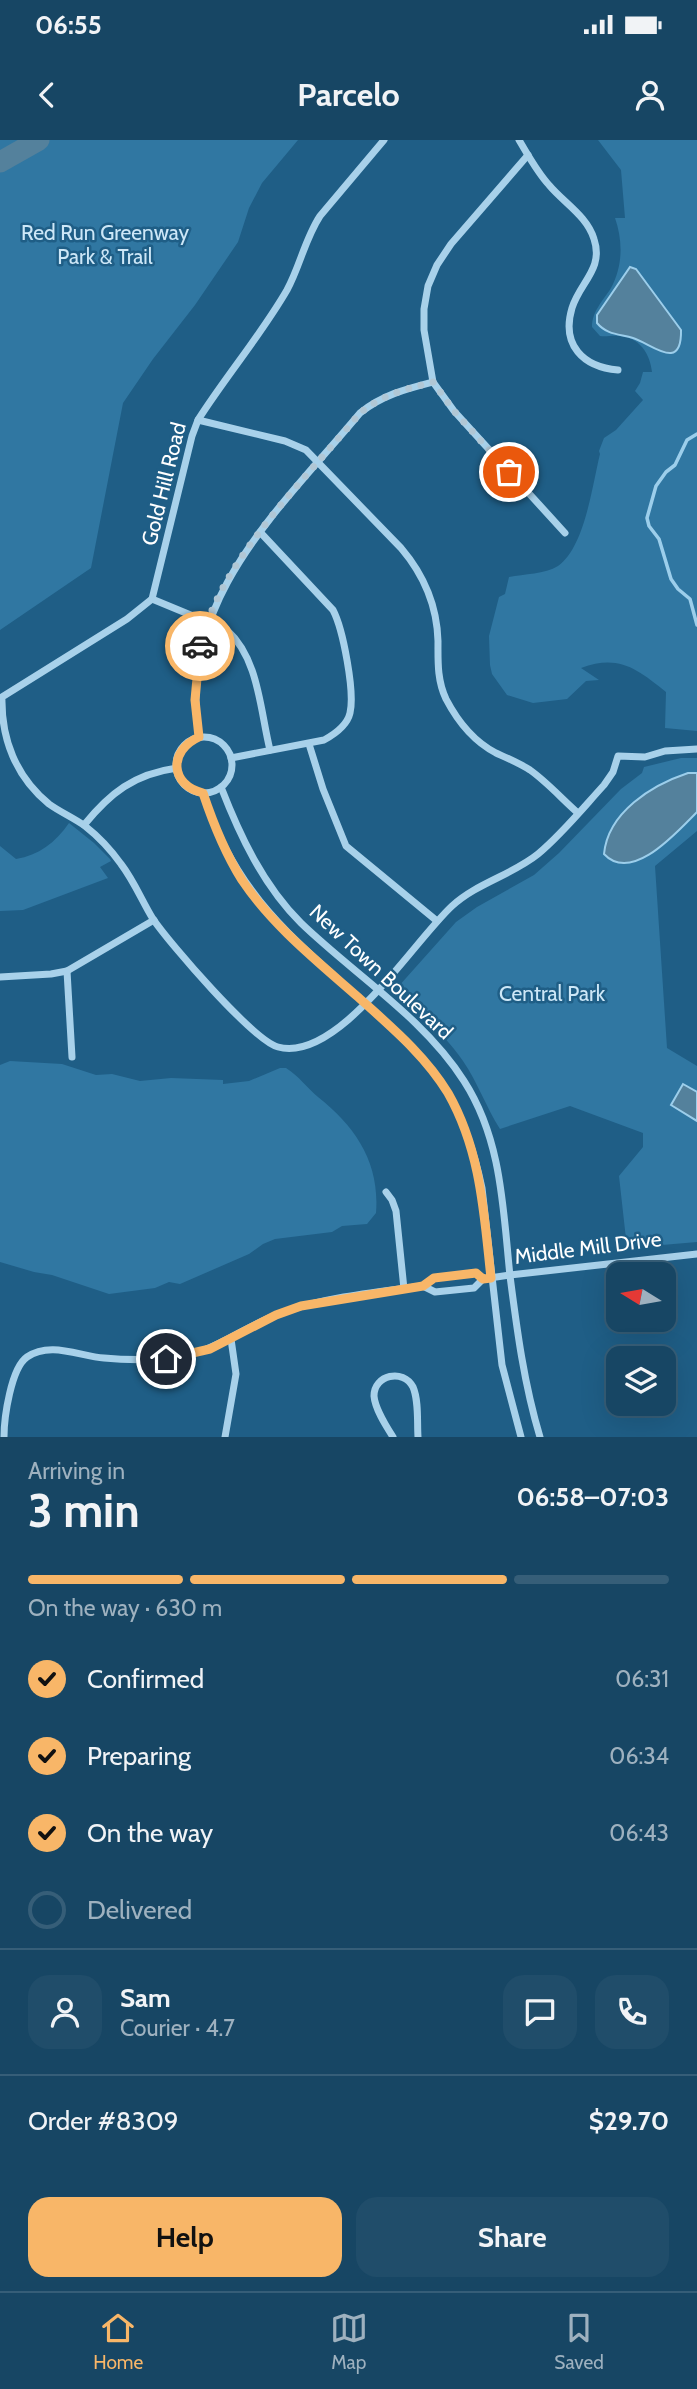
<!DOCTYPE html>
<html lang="en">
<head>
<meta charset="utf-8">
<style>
	:root { --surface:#174664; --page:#204d6a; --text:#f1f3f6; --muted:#9eb1bf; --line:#365e78; --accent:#f8b668 }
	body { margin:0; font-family:Cabin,sans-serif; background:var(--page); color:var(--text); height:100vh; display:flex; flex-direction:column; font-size:26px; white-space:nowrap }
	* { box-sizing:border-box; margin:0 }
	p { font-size:23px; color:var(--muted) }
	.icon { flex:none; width:38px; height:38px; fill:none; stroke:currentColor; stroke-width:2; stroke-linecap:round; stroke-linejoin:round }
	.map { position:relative; height:1297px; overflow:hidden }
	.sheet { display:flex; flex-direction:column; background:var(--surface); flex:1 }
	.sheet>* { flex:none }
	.needle { width:46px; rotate:281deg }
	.fabs { position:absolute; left:606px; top:1122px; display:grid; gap:14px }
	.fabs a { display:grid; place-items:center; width:70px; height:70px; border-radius:14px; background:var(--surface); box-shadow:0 7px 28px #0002,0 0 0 2px var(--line); font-size:35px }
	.pin { position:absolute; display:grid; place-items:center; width:60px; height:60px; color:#fff; margin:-30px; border:4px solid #fff; border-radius:50%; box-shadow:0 2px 7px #0007 }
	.courier { position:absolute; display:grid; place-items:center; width:70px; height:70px; margin:-35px; border:5px solid #f8b668; border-radius:50%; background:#fff; color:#222; box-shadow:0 2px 9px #0007 }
	.head em { font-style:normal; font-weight:700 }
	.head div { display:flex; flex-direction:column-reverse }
	.head { display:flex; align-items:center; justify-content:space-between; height:119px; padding:0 28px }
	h1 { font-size:46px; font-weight:700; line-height:52px }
	.bar { display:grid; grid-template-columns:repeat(4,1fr); gap:10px 7px; align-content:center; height:84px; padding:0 28px }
	.bar i { height:9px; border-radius:5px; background:var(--line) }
	.bar .on { background:var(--accent) }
	.bar p { grid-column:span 4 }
	.line { display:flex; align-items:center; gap:18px; padding:0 28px; border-top:2px solid var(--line) }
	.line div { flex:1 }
	.round { display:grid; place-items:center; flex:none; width:74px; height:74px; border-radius:21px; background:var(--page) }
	ol { padding:0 28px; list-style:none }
	li { display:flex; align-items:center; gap:21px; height:77px }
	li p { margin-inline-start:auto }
	li .icon { padding:7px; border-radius:50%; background:var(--accent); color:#111; stroke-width:4 }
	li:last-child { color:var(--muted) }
	li i { width:38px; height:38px; border:4px solid var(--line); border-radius:50% }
	.primary-button { display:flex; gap:14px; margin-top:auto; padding:14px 28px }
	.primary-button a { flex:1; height:80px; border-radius:21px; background:var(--accent); color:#111; font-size:28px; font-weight:700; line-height:80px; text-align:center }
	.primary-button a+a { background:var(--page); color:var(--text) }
	.status { display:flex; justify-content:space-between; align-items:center; height:49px; padding:0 35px; background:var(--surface); direction:ltr }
	.status svg { height:19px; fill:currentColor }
	header { display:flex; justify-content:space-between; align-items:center; height:91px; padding:0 28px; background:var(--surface); font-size:32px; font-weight:700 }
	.tabs { display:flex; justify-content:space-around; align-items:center; height:98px; border-top:2px solid var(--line); background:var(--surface); font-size:19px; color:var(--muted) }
	.tabs a { display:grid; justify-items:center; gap:4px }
	.tabs .on { color:var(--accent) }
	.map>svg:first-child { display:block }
	.green { fill:#3077a2 }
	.water { fill:#54819c; stroke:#9cceeb; stroke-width:2 }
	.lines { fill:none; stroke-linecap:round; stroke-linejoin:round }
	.stream { stroke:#9cceeb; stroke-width:3.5 }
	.river { stroke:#54819c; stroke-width:21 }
	.street { stroke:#a8d1ea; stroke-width:7 }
	.done { stroke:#b1c7d5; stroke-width:7; stroke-dasharray:0 12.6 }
	.route { stroke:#f8b668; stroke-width:9 }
	.labels { text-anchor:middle; stroke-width:5; stroke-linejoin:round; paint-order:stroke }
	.park-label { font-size:21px; fill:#cde7f7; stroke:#1f5e86 }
	.street-label { font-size:21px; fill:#fff; stroke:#1f5e86 }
</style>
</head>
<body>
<div class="status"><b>06:55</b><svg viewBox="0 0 49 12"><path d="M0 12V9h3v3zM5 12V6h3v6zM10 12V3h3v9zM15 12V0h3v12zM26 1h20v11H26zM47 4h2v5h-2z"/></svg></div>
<header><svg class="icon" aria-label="back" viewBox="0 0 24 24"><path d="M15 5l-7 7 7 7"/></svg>Parcelo<svg class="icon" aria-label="person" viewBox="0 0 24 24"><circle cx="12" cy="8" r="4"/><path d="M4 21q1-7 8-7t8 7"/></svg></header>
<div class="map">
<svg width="697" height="1297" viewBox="0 0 697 1297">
	<rect width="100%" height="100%" fill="#1f5e86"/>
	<!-- green -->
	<g class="green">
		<polygon points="0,0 298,0 262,43 249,68 238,102 195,165 153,219 123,263 91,428 0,490"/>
		<path d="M598 0H697V591L665 588 666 552C637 529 619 514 581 528L599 540 586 541 567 559 533 563 507 555 492 534 490 525 489 496 499 457 505 454 509 437C524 434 545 434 558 426 585 407 592 346 600 314L599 311 604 298 616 290 643 260 635 251 640 243 643 232H652C650 213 639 197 619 196 612 195 607 197 600 196L592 187C592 171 603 161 611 148 623 126 623 101 615 78H625L621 30Z"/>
		<path d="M681 618H697V691L655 726 667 908 697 926V1102L627 1108 619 1036 643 1007V993L570 966 500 989C486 967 478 943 463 921 445 895 422 875 399 854L398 847 456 782 477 767 534 735 559 713 621 649 642 633 644 627Z"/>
		<path d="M69 683 94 703 110 719 111 721 100 727 108 738 23 770 0 771V706L16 719C39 715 55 703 69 683Z"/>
		<path d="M10 921 62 924 96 935 112 934 140 941 171 938 223 940V944L249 941 280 928H286C299 936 307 948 318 957 356 987 380 1023 376 1073L367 1084 342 1086 332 1092 275 1099 263 1104 249 1114 180 1144 169 1142 155 1148 109 1154 52 1135 34 1132 0 1122V925Z"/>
	</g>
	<!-- water -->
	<g class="water">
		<path d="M630 127 636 129 681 190C682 233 652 204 633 198 620 194 607 195 597 183V175Z"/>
		<path d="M688 633H697V672C677 692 632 744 604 714 608 672 652 645 688 633Z"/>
		<polygon points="683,944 697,952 697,981 671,965"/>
	</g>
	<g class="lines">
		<!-- stream -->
		<polyline class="stream" points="697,294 687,300 675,325 666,332 656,346 647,378 649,386 659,399 671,439 678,449 690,459 697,485"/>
		<!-- river -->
		<polyline class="river" points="0,22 39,0"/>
		<!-- street -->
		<g class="street">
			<path d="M519 0C528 15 537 32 549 45 564 63 587 76 594 99 604 129 580 142 572 168 561 205 583 227 618 230"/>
			<polyline points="528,15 451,104 437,125 428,146 424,169 424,190 433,242 454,271 565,393"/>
			<path d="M198 280 285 301 306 310 401 408C424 435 437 465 438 501 438 521 437 540 446 559 458 582 473 601 496 613 507 618 519 623 530 630 547 642 562 659 578 673"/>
			<path d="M152 459 127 479 2 557C1 599 16 637 49 664 60 672 74 678 85 686 99 697 111 710 121 724 134 741 142 761 153 779 170 804 253 900 278 907 338 923 413 802 452 766 477 743 512 735 538 714 562 694 583 668 604 645L613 632 618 616 645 617 665 611 697 609"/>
			<path d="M199 597C176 460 280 369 360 273 382 255 406 249 433 242"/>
			<circle cx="204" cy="625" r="28"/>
			<polyline points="309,604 323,649 346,706 437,781"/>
			<path d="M270 610C260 570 259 519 227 490L152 459 192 296 198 280C226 236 261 195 287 150 300 126 305 99 320 76L384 0"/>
			<path d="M231 618 324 600C335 594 347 586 350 573 355 552 343 489 333 470L260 392"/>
			<path d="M221 647C240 696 263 745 301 783 355 835 424 878 464 941 502 1000 503 1069 510 1136 517 1190 524 1244 540 1297"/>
			<path d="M203 653C235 757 297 801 373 871 401 896 428 921 448 953 465 983 475 1015 482 1048L502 1225 521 1297"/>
			<path d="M84 685C110 653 134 634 177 628"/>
			<polyline points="67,831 72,917"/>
			<polyline points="0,837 51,834 67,831 154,780"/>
			<polyline points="386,1052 392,1060 396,1071 404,1149"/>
			<polyline points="423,1146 435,1152 474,1148 483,1139 510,1135 697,1114"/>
			<path d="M4 1297C4 1278 11 1228 27 1217 50 1201 79 1216 104 1218 124 1220 143 1220 163 1219 215 1215 237 1189 281 1173 326 1157 376 1152 423 1146L434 1138 476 1133 483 1139"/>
			<polyline points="225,1297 236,1234 231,1199"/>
			<path d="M393 1297C386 1286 375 1269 374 1256 374 1235 403 1228 413 1247 419 1261 417 1282 418 1297"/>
		</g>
	</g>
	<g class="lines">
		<!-- done -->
		<path class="done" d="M200 506C220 420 305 340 360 273 382 255 406 249 433 242L454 271 509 332"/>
		<!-- route -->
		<path class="route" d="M166 1219 210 1209 276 1175 301 1166 423 1146 434 1138 476 1133 483 1139 491 1138C484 1074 481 1011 448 953 425 915 390 886 358 857 317 821 272 785 242 740 225 713 213 683 203 653 170 645 168 611 199 597L195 560 200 506"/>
	</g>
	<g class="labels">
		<!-- park labels -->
		<g class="park-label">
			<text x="105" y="100">Red Run Greenway<tspan x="105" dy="24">Park &amp; Trail</tspan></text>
			<text x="552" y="861">Central Park</text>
		</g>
		<!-- street labels -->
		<g class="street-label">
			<text transform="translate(164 344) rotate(-76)" y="7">Gold Hill Road</text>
			<text transform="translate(381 832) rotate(43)" y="7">New Town Boulevard</text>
			<text transform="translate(588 1108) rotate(-7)" y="7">Middle Mill Drive</text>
		</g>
	</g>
</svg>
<div class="fabs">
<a><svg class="needle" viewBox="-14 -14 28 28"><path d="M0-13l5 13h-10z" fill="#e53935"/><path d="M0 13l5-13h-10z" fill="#9eb1bf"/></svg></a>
<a><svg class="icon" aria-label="layers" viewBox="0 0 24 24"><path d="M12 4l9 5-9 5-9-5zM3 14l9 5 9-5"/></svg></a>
</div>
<div class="pin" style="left:509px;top:332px;background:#ea580c"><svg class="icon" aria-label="bag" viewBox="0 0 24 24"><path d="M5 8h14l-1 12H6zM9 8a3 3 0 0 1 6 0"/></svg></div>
<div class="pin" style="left:166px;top:1219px;background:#1f2937"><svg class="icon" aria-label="home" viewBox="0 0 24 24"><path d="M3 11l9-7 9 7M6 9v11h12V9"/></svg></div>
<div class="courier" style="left:200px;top:506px"><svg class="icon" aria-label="car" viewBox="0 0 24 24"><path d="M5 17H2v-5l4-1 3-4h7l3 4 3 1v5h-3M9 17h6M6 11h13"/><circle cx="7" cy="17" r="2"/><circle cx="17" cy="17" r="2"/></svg></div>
</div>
<section class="sheet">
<div class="head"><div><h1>3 min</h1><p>Arriving in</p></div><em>06:58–07:03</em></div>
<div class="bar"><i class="on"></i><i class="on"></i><i class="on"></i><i></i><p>On the way · 630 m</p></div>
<ol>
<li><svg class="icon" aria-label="check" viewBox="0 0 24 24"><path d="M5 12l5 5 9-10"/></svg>Confirmed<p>06:31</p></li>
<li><svg class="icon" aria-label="check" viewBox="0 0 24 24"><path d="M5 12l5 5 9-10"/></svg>Preparing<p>06:34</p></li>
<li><svg class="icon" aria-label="check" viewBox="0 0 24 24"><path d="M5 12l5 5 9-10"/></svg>On the way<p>06:43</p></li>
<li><i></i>Delivered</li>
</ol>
<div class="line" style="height:126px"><a class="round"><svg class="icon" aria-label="person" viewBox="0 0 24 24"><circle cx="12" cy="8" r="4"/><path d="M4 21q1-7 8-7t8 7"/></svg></a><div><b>Sam</b><p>Courier · 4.7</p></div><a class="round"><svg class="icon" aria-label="chat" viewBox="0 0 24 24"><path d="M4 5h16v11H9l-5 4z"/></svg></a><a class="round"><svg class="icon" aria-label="phone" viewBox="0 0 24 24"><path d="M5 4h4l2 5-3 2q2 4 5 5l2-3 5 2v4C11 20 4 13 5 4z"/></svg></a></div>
<div class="line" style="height:91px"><div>Order #8309</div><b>$29.70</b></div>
<div class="primary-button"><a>Help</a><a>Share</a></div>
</section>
<nav class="tabs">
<a class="on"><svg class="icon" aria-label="home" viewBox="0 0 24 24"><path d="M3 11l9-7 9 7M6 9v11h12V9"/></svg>Home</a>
<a><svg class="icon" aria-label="map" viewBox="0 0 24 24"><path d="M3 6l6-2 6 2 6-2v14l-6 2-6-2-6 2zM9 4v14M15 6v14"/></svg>Map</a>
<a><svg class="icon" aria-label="saved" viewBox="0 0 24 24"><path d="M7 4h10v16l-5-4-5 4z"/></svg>Saved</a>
</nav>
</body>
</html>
